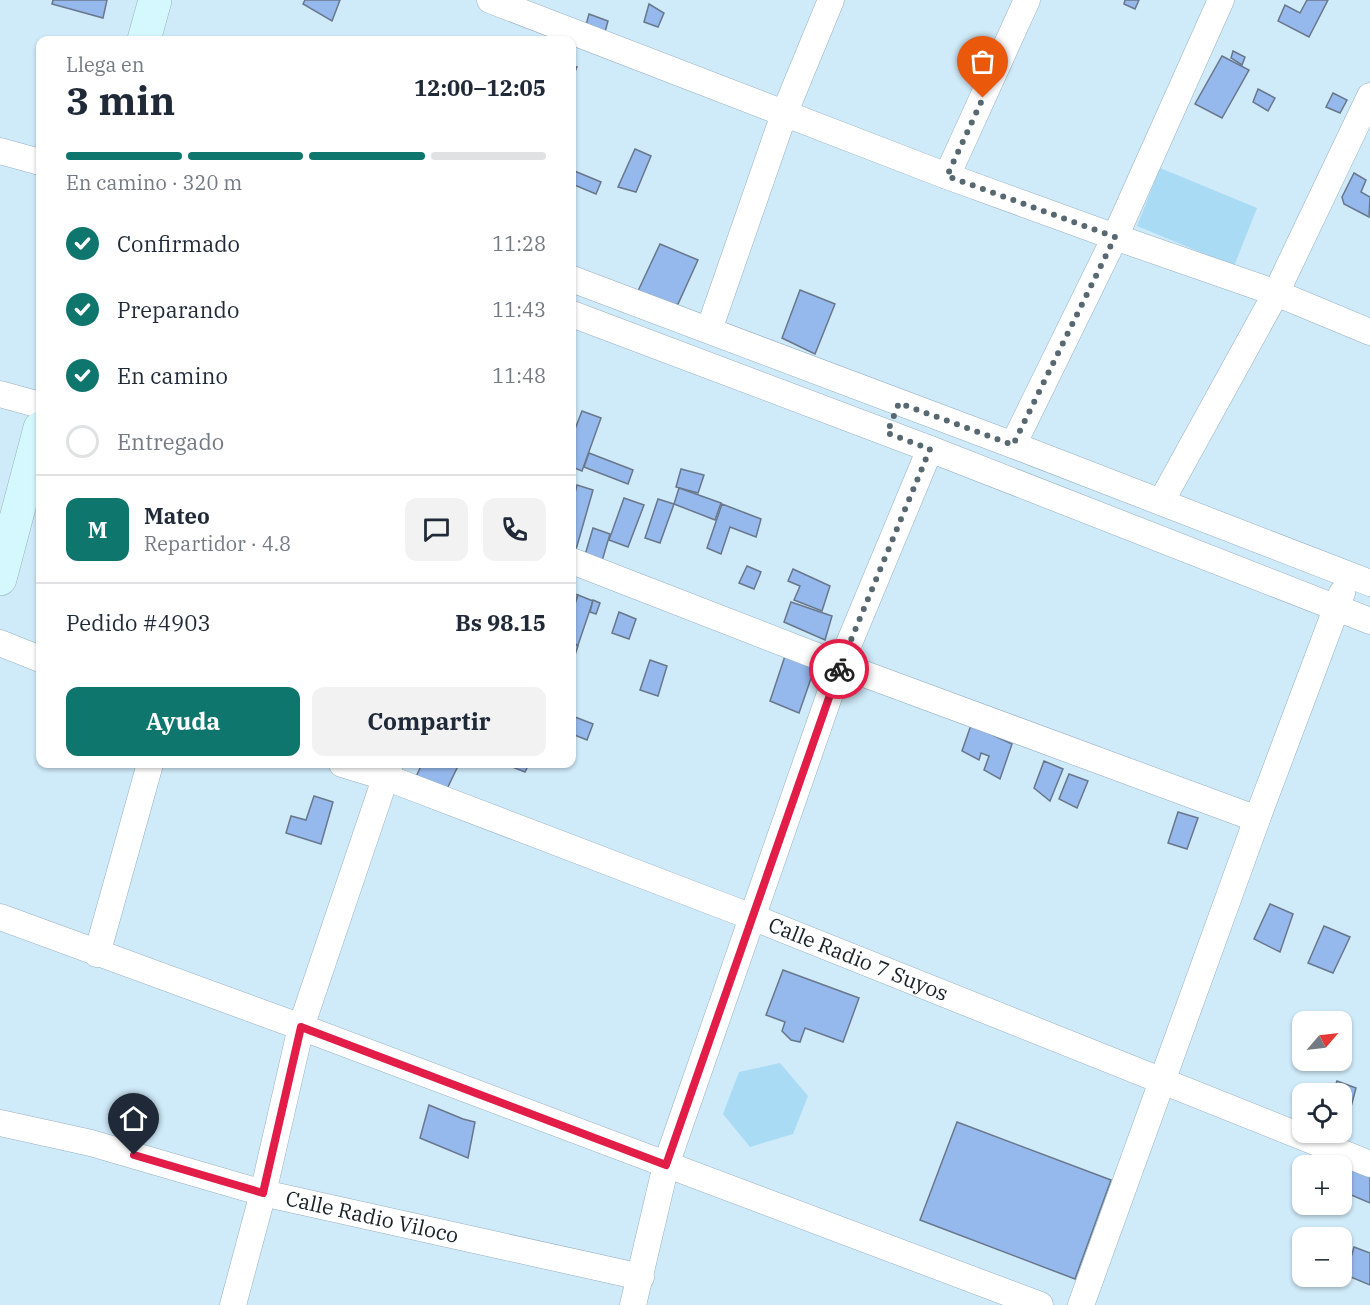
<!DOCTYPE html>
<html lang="es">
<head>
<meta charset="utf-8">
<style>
	:root { --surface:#fff; --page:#f2f2f3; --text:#1f2937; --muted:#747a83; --line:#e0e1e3; --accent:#0f766e }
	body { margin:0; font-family:"IBM Plex Serif",serif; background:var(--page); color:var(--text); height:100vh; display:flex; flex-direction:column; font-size:22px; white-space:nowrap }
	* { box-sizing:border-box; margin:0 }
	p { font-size:20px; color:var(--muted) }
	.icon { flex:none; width:33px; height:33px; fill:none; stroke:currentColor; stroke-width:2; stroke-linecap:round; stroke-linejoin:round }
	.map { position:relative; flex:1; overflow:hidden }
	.sheet { position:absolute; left:36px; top:36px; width:540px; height:732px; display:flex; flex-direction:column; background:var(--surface); border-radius:12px; box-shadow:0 2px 4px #0004 }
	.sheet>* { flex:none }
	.needle { width:39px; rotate:62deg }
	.fabs { position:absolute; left:1292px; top:1011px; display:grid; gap:12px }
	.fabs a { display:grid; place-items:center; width:60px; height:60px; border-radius:12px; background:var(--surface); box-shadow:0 2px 4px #0004; font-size:30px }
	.pin { position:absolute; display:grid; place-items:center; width:51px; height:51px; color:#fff; margin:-62px -26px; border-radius:50% 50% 50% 0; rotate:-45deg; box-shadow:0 0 6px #0007 }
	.pin .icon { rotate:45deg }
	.courier { position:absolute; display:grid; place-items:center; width:60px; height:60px; margin:-30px; border:4px solid #e11d48; border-radius:50%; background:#fff; color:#222; box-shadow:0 2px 8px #0007 }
	.head em { font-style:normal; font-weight:700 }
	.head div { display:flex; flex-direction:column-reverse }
	.head { display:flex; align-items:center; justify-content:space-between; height:102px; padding:0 30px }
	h1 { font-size:39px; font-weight:700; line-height:45px }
	.bar { display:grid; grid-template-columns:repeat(4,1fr); gap:9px 6px; align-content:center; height:72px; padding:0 30px }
	.bar i { height:8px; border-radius:4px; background:var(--line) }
	.bar .on { background:var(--accent) }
	.bar p { grid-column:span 4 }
	.line { display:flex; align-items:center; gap:15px; padding:0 30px; border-top:2px solid var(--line) }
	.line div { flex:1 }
	.round { display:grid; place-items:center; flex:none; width:63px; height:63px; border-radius:12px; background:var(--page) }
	ol { padding:0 30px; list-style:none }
	li { display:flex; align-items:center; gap:18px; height:66px }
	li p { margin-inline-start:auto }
	li .icon { padding:6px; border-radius:50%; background:var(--accent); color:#fff; stroke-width:4 }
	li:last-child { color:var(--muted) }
	li i { width:33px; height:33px; border:3px solid var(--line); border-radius:50% }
	.cta { display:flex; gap:12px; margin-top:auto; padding:12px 30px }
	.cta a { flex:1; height:69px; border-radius:12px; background:var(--accent); color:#fff; font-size:24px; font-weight:700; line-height:69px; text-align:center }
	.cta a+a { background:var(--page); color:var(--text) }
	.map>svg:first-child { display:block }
	.green { fill:#aadbf5 }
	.building { fill:#95b9ed; stroke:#69778b; stroke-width:1.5 }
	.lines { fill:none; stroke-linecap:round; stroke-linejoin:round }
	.street-casing { stroke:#96b0be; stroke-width:27 }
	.secondary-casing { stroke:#96b0be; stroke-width:34 }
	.street { stroke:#fff; stroke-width:26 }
	.secondary { stroke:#d4f8fd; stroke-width:33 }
	.done { stroke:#586870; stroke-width:6; stroke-dasharray:0 10.8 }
	.route { stroke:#e11d48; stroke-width:8 }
	.labels { text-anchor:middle; stroke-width:4.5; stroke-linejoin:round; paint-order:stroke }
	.street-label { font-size:21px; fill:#182227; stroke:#e5f5ff }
</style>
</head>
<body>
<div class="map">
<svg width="1370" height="1305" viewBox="0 0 1370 1305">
	<rect width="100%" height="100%" fill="#cfeaf9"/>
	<!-- green -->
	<g class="green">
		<polygon points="1160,168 1257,208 1234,266 1137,226"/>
		<polygon points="780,1063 808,1096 793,1134 750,1147 723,1114 739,1072"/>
	</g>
	<!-- building -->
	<g class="building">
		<polygon points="53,0 107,0 103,18 52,4"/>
		<polygon points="305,0 340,0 332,21 303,4"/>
		<polygon points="1125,0 1139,0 1135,9 1124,4"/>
		<polygon points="1307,0 1328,0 1309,37 1278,21 1285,5 1300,13"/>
		<polygon points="649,4 664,13 658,27 644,22"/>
		<polygon points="589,14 608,21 605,32 586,25"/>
		<polygon points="1233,51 1245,57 1242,65 1231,58"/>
		<polygon points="1222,56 1249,70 1222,118 1195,104"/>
		<polygon points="572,65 577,67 572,79"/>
		<polygon points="1258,89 1275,98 1268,111 1253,102"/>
		<polygon points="1333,93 1347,100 1340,113 1326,107"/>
		<polygon points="635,149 651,156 636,192 618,187"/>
		<polygon points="572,170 601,182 596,194 572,184"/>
		<polygon points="1354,173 1366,180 1361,192 1370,197 1369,217 1344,204 1342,197"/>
		<polygon points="660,244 698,260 678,304 671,306 637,293"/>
		<polygon points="800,290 835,304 815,354 782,338"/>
		<polygon points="582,411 601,418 582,471 572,467 572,427 575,429"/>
		<polygon points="589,453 633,470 628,484 584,467"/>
		<polygon points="681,469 704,475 698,493 676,487"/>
		<polygon points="577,485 593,490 575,553 572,551 572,505"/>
		<polygon points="679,488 721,503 715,520 674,504"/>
		<polygon points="624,498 644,505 628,547 609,540"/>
		<polygon points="658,499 674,504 660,543 645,538"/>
		<polygon points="722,504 761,519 756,537 730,527 721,554 707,548"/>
		<polygon points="593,528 610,534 602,561 585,555"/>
		<polygon points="747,566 761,572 754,589 739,583"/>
		<polygon points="793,569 830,586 822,611 794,600 800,586 788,581"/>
		<polygon points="572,593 578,595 575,603 572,602"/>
		<polygon points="578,595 593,601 578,645 572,643 572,614"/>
		<polygon points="593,600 600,603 596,614 590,612"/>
		<polygon points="791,602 832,616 825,640 784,622"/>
		<polygon points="619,612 636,619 629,639 612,633"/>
		<polygon points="572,644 578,646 572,664"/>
		<polygon points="785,656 815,667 799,713 770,701"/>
		<polygon points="650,660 667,666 658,696 640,690"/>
		<polygon points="575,717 593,724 587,740 572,734 572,728"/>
		<polygon points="971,725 1012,744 1000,779 984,770 989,756 981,753 979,760 962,751"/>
		<polygon points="1044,761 1063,769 1050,801 1034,788"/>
		<polygon points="422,764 459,764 444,795 414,781"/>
		<polygon points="505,764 529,764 525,772"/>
		<polygon points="1069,774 1088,781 1077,808 1059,799"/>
		<polygon points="314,796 333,802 321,844 286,833 291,816 306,820"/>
		<polygon points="1178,812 1198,818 1187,849 1168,843"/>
		<polygon points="1270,904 1293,914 1280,952 1254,939"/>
		<polygon points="1324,926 1350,937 1333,973 1308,963"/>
		<polygon points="783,970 859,998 843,1042 805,1028 800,1042 791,1040 782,1031 785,1022 766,1015"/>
		<polygon points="1337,1081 1356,1088 1347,1122 1341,1119 1341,1094 1332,1094"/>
		<polygon points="429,1105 463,1119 475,1122 468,1158 420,1138"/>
		<polygon points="957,1122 1111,1180 1075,1279 920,1220"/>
		<polygon points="1352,1163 1370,1170 1370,1203 1342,1191"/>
		<polygon points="1354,1247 1370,1253 1370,1285 1346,1275"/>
	</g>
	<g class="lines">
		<!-- street casing -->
		<g class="street-casing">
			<g id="street">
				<polyline points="490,0 947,176 1115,237 1276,293 1370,332"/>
				<polyline points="0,151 40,162"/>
				<polyline points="947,176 1027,0"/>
				<polyline points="572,279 1013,445 1370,583"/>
				<polyline points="572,314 930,449 1370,621"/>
				<polyline points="709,330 784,114 831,0"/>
				<polyline points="0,394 40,405"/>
				<polyline points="1013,445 1115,237 1221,0"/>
				<polyline points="1161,502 1276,293 1370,96"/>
				<polyline points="572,561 840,665 1257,819"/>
				<polyline points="0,643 40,659"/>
				<path id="s1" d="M342 764 385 777 752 917 1370 1164"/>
				<polyline points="0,917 301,1027 1040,1305"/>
				<polyline points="97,954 150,764"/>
				<path id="s2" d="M0 1123 91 1143 263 1193 641 1277"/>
				<polyline points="233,1305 263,1193 301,1027 390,764"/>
				<polyline points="633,1305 666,1165 840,665 930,449"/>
				<polyline points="1081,1305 1257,819 1342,593"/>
			</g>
		</g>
		<!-- secondary casing -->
		<g class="secondary-casing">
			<g id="secondary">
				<polyline points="144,40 155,0"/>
				<polyline points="0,579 40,428"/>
			</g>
		</g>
		<!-- street -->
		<use href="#street" class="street"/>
		<!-- secondary -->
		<use href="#secondary" class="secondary"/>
	</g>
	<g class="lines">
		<!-- done -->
		<polyline class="done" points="839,669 930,449 887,433 899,403 1013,445 1115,237 947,176 983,98"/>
		<!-- route -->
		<polyline class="route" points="134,1155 263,1193 301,1027 666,1165 839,669"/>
	</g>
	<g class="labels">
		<!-- street labels -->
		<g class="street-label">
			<text dy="7" stroke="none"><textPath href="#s1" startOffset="552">Calle Radio 7 Suyos</textPath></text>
			<text dy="7" stroke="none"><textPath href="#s2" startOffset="384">Calle Radio Viloco</textPath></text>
		</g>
	</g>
</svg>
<div class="fabs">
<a><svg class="needle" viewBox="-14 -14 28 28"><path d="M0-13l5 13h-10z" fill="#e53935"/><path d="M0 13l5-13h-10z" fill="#747a83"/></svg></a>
<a><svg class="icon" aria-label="locate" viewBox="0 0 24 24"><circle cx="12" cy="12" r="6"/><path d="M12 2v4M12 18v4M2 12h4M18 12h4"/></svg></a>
<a>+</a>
<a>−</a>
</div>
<div class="pin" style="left:983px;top:98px;background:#ea580c"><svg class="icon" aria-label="bag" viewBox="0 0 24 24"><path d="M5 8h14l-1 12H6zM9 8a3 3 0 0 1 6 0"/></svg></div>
<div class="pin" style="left:134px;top:1155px;background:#1f2937"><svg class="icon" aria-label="home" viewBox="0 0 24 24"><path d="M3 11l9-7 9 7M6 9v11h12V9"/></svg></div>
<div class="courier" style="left:839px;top:669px"><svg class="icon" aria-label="bike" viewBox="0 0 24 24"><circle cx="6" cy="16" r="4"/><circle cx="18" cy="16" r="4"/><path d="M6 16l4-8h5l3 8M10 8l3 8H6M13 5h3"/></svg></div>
<section class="sheet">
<div class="head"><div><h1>3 min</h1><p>Llega en</p></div><em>12:00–12:05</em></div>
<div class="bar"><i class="on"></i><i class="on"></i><i class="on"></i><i></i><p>En camino · 320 m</p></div>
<ol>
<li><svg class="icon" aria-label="check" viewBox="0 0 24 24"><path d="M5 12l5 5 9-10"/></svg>Confirmado<p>11:28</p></li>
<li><svg class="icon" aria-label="check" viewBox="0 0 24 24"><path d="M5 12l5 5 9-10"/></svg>Preparando<p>11:43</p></li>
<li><svg class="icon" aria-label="check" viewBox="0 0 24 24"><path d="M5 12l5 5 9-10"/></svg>En camino<p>11:48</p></li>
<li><i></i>Entregado</li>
</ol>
<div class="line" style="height:108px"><b class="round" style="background:var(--accent);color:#fff">M</b><div><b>Mateo</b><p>Repartidor · 4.8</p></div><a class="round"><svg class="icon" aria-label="chat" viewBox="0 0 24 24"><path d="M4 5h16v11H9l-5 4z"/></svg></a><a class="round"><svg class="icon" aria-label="phone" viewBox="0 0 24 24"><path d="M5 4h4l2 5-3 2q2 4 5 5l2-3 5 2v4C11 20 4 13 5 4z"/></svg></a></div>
<div class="line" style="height:78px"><div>Pedido #4903</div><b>Bs 98.15</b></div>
<div class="cta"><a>Ayuda</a><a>Compartir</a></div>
</section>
</div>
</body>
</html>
